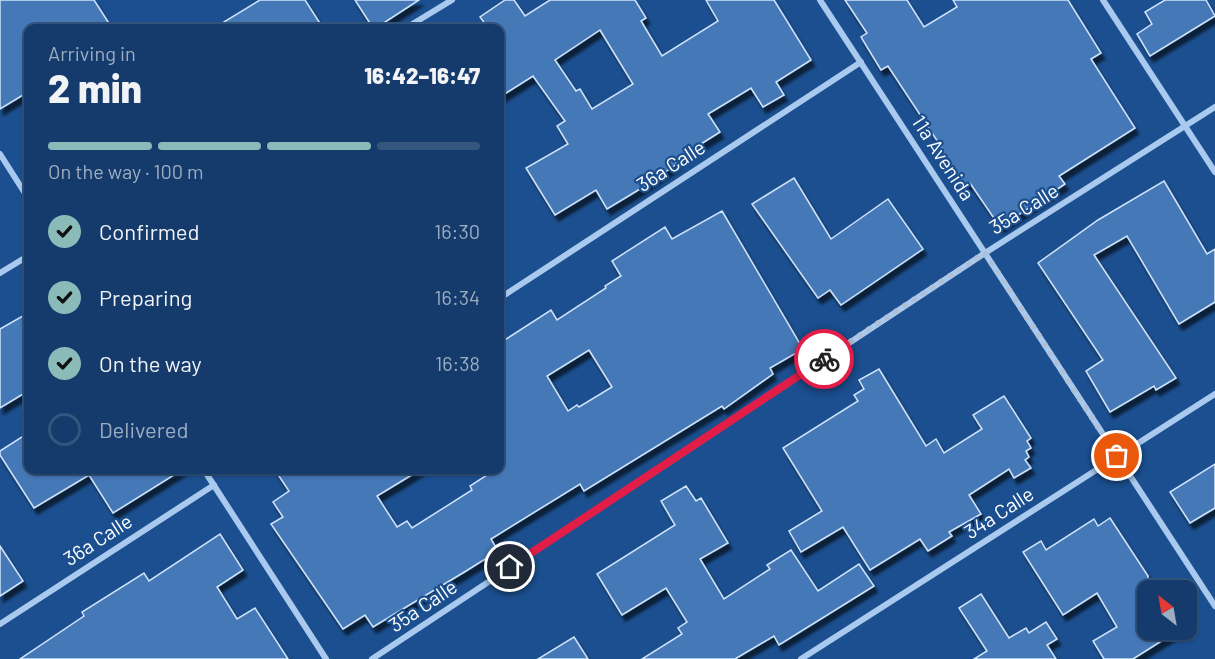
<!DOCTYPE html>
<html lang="en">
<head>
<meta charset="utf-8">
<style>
	:root { --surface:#143b6b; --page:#214673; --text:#f1f3f6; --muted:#9dadc1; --line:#33557e; --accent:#8bbbb9 }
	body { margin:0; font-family:Barlow,sans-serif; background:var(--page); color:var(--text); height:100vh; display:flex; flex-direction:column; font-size:22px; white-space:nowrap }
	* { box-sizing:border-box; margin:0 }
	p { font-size:20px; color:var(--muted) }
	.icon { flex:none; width:33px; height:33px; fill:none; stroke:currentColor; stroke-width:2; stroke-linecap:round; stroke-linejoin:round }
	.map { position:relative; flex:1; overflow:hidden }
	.panel { position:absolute; left:24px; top:24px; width:480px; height:450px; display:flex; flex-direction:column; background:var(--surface); border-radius:12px; box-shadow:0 2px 4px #0004,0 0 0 2px var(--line) }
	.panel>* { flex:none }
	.needle { width:39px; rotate:329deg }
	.tools { position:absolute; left:1137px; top:580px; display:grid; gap:12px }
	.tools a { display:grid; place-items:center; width:60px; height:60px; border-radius:12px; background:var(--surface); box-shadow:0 2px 4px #0004,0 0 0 2px var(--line); font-size:30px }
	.pin { position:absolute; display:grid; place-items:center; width:51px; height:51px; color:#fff; margin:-26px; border:3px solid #fff; border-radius:50%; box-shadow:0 2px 6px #0007 }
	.courier { position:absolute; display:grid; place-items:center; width:60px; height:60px; margin:-30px; border:4px solid #e11d48; border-radius:50%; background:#fff; color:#222; box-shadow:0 2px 8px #0007 }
	.overview em { font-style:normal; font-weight:800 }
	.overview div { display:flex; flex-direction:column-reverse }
	.overview { display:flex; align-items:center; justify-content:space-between; height:102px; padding:0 24px }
	h1 { font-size:39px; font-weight:800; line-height:45px }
	.bar { display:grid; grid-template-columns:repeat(4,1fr); gap:9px 6px; align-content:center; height:72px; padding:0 24px }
	.bar i { height:8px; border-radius:4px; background:var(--line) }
	.bar .current { background:var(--accent) }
	.bar p { grid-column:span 4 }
	ol { padding:0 24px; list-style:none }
	li { display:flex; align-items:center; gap:18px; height:66px }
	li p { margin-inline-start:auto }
	li .icon { padding:6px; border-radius:50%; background:var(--accent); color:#111; stroke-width:4 }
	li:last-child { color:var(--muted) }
	li i { width:33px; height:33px; border:3px solid var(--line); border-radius:50% }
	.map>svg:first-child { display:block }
	.building { fill:#4478b7; stroke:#cfe3fa; stroke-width:1.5; fill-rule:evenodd; filter:url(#shadow) }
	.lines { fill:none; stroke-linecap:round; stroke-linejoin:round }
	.street { stroke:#a9c9ee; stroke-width:6 }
	.done { stroke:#afc1d8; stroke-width:6; stroke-dasharray:0 10.8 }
	.route { stroke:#e11d48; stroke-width:8 }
	.labels { text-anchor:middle; stroke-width:4.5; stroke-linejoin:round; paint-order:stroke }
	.street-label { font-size:20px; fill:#fff; stroke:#1b4f8f }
</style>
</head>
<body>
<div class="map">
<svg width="1215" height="659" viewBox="0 0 1215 659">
	<defs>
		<filter id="shadow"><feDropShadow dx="3.5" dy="6" stdDeviation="1.5" flood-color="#0009"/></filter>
	</defs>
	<rect width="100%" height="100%" fill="#1b4f8f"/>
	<!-- building -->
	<g class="building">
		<polygon points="0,0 94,0 112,28 28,28 28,92 0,109"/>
		<polygon points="260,0 305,0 323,28 214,28"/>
		<polygon points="355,0 419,0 376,28 373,28"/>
		<path d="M505 0H514L525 16 550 0H635L646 18 641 21 662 56 718 21 706 0H774L811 60 776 82 784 95 763 107 751 88 708 114 720 132 674 161 677 164 640 189 607 209 596 190 555 215 526 168 568 144 557 126 565 121 533 76 500 97V28H488L480 17ZM600 30 633 84 592 109 580 89 576 91 555 60Z"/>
		<polygon points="845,0 907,0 924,27 957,7 953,0 1068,0 1101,53 1091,59 1135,128 1059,176 1065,184 1000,227 970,183 962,188 938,151 942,148 888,66 881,70 861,37 867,33"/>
		<polygon points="1165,0 1206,0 1215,16 1150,56 1137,34 1152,24 1145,12"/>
		<polygon points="794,178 831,239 888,199 923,249 841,305 830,290 818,298 752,204"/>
		<polygon points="1164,181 1207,254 1215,249 1215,302 1179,324 1127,236 1094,255 1176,378 1156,390 1154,386 1110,412 1086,371 1103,360 1038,263 1098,220"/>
		<path d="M722 211 803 349 770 368 773 374 724 409 722 406 584 491 580 484 491 539 498 551 466 571 373 627 365 615 343 629 271 524 283 517 273 502 289 491 275 470H420L377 496 397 527 407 521 412 528 472 490 470 486 504 464 500 456V343L551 310 557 320 606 288 605 286 621 276 612 261 665 227 672 239ZM589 350 612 387 579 407 577 405 568 411 547 376Z"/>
		<polygon points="28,313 28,391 0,408 0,329"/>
		<polygon points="879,369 926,446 936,439 944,453 982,429 973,415 1004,396 1031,438 1027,441 1031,448 1026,451 1029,457 1025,460 1031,468 1014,478 1009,469 969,495 981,514 949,532 952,536 928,551 920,539 870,570 843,527 801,552 789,531 822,511 783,448 858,401 854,395 864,389 859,380"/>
		<polygon points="28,433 28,470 182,470 113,513 89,475 34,508 0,455 0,451"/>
		<polygon points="1215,464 1215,508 1190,523 1170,492"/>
		<polygon points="686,486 696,501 701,498 728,543 700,559 724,599 770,569 767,565 791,550 818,591 859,564 874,586 779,645 774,636 735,659 642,659 682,634 678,628 687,622 666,588 622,615 597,574 675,525 661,501"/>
		<polygon points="1110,518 1148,576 1148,630 1179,630 1133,659 1104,659 1093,641 1117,627 1097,593 1063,615 1023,552 1041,541 1046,550 1094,519 1098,526"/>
		<polygon points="220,534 243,570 217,587 237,619 255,608 288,659 20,659 84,616 82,612 144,573 149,581"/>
		<polygon points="0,546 23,581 0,596"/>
		<polygon points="981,594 1009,638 1026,628 1029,633 1046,622 1057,639 1047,645 1056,659 974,659 987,651 959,608"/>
		<polygon points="574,637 588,659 538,659"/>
	</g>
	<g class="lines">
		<!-- street -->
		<g class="street">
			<polyline points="820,0 1215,606"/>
			<polyline points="1103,0 1215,172"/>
			<polyline points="406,28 452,0"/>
			<polyline points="0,154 28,198"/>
			<polyline points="0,273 28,256"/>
			<polyline points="500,298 861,62"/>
			<polyline points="204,470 326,659"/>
			<polyline points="0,624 214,485"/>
			<polyline points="372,659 985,253 1215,107"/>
			<polyline points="801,659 1215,394"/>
		</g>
	</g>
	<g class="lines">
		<!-- done -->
		<polyline class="done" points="824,359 985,253 1117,456"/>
		<!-- route -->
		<polyline class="route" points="510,567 824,359"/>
	</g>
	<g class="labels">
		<!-- street labels -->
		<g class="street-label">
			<text transform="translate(943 158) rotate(57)" y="7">11a Avenida</text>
			<text transform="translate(671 166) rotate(-33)" y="7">36a Calle</text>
			<text transform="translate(1024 209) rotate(-32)" y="7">35a Calle</text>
			<text transform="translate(999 513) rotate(-33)" y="7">34a Calle</text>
			<text transform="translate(98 540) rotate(-33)" y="7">36a Calle</text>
			<text transform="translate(423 606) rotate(-34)" y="7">35a Calle</text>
		</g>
	</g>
</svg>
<div class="tools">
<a><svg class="needle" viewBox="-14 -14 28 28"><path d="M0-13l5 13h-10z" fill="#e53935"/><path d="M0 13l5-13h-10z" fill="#9dadc1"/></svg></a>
</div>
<div class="pin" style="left:1117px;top:456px;background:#ea580c"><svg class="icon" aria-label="bag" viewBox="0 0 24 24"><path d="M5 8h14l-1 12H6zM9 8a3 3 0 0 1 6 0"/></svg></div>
<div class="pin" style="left:510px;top:567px;background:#1f2937"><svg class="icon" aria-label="home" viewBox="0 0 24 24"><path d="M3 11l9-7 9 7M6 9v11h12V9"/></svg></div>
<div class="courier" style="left:824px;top:359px"><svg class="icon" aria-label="bike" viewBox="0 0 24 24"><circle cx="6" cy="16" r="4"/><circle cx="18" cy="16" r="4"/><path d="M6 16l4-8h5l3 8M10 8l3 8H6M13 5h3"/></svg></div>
<section class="panel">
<div class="overview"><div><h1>2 min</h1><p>Arriving in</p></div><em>16:42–16:47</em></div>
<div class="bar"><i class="current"></i><i class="current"></i><i class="current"></i><i></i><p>On the way · 100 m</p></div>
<ol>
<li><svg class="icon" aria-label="check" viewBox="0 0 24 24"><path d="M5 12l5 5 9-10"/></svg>Confirmed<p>16:30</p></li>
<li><svg class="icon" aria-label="check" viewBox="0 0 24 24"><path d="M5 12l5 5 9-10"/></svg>Preparing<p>16:34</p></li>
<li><svg class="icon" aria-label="check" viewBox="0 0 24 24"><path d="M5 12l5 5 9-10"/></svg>On the way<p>16:38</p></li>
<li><i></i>Delivered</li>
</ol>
</section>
</div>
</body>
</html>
